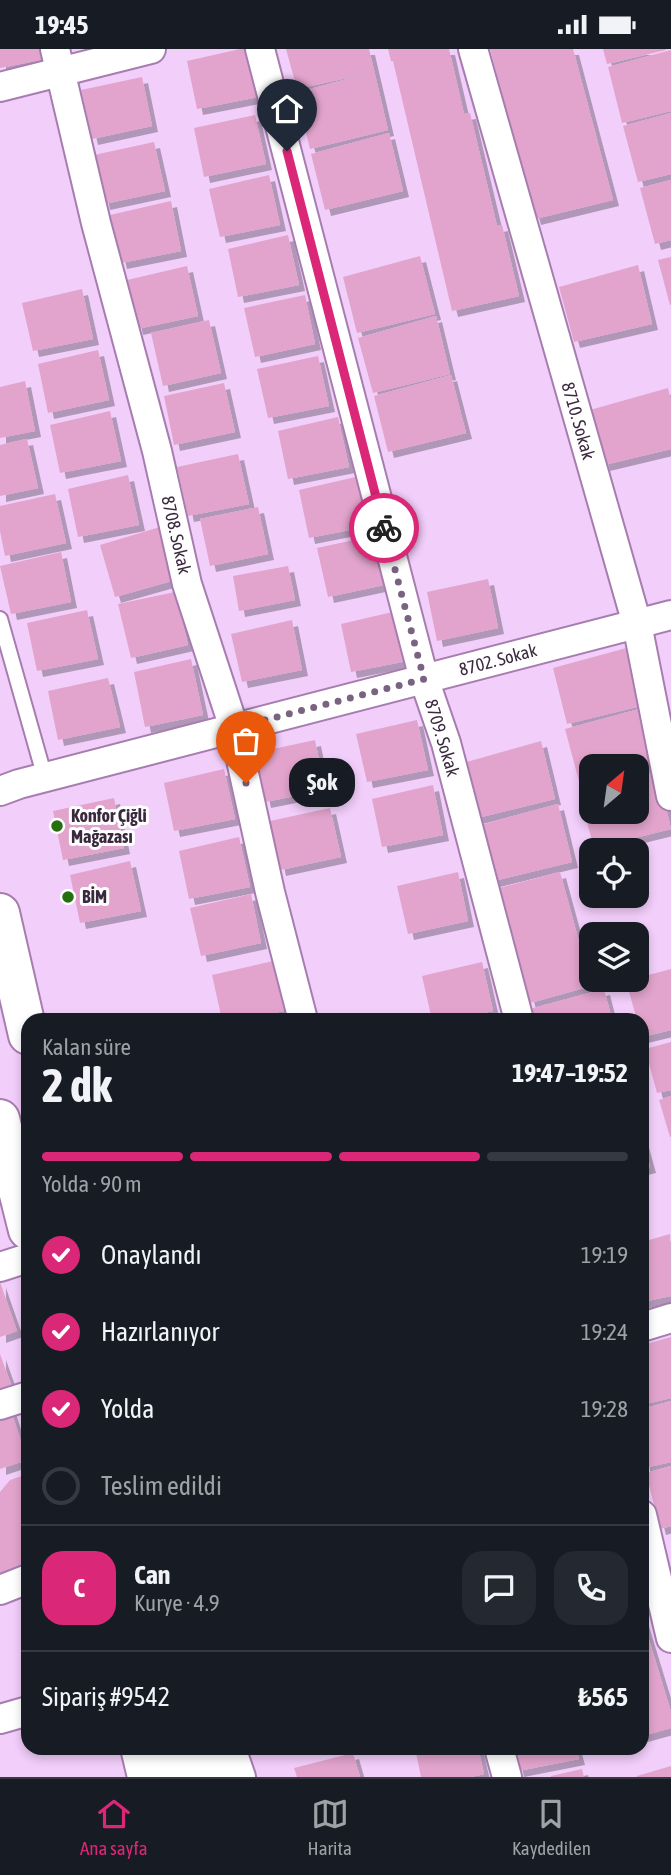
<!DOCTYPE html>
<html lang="tr">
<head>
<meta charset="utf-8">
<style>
	:root { --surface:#171b24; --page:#242831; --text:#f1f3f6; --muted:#9ea1a6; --line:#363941; --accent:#db2777 }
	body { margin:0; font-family:"Asap Condensed",sans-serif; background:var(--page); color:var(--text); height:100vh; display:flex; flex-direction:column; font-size:26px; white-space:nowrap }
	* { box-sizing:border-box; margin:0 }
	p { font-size:23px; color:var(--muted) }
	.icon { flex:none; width:38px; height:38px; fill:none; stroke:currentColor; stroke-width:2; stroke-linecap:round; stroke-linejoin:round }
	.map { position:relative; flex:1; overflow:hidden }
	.details { position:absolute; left:21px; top:964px; width:628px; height:742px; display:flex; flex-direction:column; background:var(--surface); border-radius:21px; box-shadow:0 4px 10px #0003 }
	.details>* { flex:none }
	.needle { width:46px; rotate:29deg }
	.buttons { position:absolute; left:579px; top:705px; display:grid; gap:14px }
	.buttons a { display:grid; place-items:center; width:70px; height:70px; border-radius:14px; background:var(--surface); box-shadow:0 4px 10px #0003; font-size:35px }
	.pin { position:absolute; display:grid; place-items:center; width:60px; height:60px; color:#fff; margin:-72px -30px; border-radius:50% 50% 50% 0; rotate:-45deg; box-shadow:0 0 7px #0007 }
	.pin .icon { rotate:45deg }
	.courier { position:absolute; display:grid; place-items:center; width:70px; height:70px; margin:-35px; border:5px solid #db2777; border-radius:50%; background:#fff; color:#222; box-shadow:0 2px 9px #0007 }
	.bubble { position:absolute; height:49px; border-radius:21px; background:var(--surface); box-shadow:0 4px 10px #0003; font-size:23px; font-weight:700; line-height:49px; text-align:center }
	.overview em { font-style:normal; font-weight:700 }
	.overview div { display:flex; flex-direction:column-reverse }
	.overview { display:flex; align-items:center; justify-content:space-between; height:119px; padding:0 21px }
	h1 { font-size:46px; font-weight:700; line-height:52px }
	.bar { display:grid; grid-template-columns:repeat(4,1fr); gap:10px 7px; align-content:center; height:84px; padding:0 21px }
	.bar i { height:9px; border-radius:5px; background:var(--line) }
	.bar .selected { background:var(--accent) }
	.bar p { grid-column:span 4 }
	.line { display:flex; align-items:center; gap:18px; padding:0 21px; border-top:2px solid var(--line) }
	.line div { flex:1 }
	.round { display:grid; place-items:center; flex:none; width:74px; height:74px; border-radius:21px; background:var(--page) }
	ol { padding:0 21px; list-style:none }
	li { display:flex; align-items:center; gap:21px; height:77px }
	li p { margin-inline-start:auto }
	li .icon { padding:7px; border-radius:50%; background:var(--accent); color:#fff; stroke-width:4 }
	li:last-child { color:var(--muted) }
	li i { width:38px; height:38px; border:4px solid var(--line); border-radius:50% }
	.status { display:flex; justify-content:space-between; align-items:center; height:49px; padding:0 35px; background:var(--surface); direction:ltr }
	.status svg { height:19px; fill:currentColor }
	.tabs { display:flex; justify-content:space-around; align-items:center; height:98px; border-top:2px solid var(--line); background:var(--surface); font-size:19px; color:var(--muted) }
	.tabs a { display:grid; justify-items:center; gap:4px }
	.tabs .selected { color:var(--accent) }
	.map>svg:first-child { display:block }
	.building { fill:#e2a4cc; filter:url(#shadow) }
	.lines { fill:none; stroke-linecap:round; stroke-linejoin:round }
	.service-casing { stroke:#a77db0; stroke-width:18 }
	.minor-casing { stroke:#a77db0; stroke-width:32 }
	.trunk-casing { stroke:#a77db0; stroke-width:42 }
	.service { stroke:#fff; stroke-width:14 }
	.minor { stroke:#fff; stroke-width:28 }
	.trunk { stroke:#fff; stroke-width:38 }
	.done { stroke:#7a6380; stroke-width:7; stroke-dasharray:0 12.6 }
	.route { stroke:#db2777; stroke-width:9 }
	.poi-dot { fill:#256f11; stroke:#fefefe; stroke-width:2.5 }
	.labels { text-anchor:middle; stroke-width:6; stroke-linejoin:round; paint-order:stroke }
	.street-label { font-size:18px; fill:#3a293e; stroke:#fefefe }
	.poi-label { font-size:18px; font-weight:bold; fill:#3a293e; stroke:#fefefe; text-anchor:start }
</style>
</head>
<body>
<div class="status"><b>19:45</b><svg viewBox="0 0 49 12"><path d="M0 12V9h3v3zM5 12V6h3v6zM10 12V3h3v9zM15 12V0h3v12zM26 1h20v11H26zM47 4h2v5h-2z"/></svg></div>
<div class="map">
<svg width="671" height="1728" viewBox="0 0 671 1728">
	<defs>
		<filter id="shadow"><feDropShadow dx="6" dy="6" stdDeviation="0" flood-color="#0004"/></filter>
	</defs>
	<rect width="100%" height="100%" fill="#f2cefa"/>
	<!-- building -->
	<g class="building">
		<polygon points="0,0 48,0 50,9 0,19"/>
		<polygon points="240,0 247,0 258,48 197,60 187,12"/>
		<polygon points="286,0 369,0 388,81 310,100 296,44 369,24 297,40"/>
		<polygon points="388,0 449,0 464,65 470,64 497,177 502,176 519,247 452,262 393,12 391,12"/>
		<polygon points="490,0 573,0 613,151 535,170"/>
		<polygon points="603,0 666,0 666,1 607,15"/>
		<polygon points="671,1 671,62 622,74 608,18"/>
		<polygon points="142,28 152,77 92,90 81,41"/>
		<polygon points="671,64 671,125 638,133 623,77"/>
		<polygon points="255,66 266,115 204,128 194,79"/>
		<polygon points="389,84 403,142 325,161 311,105"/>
		<polygon points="154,93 165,142 104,155 94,106"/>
		<polygon points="269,126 280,176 220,188 209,140"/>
		<polygon points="671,131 671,191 655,195 640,139"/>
		<polygon points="171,152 181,202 121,214 110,166"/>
		<polygon points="288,186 299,236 238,248 228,200"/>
		<polygon points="420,207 435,265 357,284 343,228"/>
		<polygon points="671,208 671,256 670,256 658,211"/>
		<polygon points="638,216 652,275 574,293 559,238"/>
		<polygon points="187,217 198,267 137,280 127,231"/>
		<polygon points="82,240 93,290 33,302 22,254"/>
		<polygon points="305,246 315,295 255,308 244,259"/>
		<polygon points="436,267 450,325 373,344 358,289"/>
		<polygon points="209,271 221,324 163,337 151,284"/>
		<polygon points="98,301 109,351 48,364 38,315"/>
		<polygon points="318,307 329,357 268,369 257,320"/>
		<polygon points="451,326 466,384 388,403 374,347"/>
		<polygon points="25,332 35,382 0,389 0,338"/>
		<polygon points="224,334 235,383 174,396 164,347"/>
		<polygon points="668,339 671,351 671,400 604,416 590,361"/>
		<polygon points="110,362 121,412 60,424 50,376"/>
		<polygon points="338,368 349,418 288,430 278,382"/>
		<polygon points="27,390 38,439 0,447 0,396"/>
		<polygon points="238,405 249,455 188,467 177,418"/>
		<polygon points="128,426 139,476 78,488 68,440"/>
		<polygon points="360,427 370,477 309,489 299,441"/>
		<polygon points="55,445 66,494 5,507 0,482 0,457"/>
		<polygon points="258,458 268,505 210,517 200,470"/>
		<polygon points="160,478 175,531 115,548 100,496"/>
		<polygon points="377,486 389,535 328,548 317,499"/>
		<polygon points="61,503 71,553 11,565 0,517"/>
		<polygon points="288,517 295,551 239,562 233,527"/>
		<polygon points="488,530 498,579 437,592 427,543"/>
		<polygon points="175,543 188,596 131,609 118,555"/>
		<polygon points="87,561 98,610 37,622 27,574"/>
		<polygon points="401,561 412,611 351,623 341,575"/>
		<polygon points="292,571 302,621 242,633 231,585"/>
		<polygon points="630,598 645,656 567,675 553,619"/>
		<polygon points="191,610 203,666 145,678 134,623"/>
		<polygon points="108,629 120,678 58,691 48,642"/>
		<polygon points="643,659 658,717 637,722 637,718 592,718 592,733 580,736 565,680"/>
		<polygon points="417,671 428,721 367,733 356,685"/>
		<polygon points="315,691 325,741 265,753 254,704"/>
		<polygon points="541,692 555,750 477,769 463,714"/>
		<polygon points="224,720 235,770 174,782 164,734"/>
		<polygon points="657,722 671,780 594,799 579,744 592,740 592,763 637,763 637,728"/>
		<polygon points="433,736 443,786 382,798 372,750"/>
		<polygon points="114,749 124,799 63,811 53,762"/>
		<polygon points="558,755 572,813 494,832 480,776"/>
		<polygon points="330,759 341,808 280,821 270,772"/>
		<polygon points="239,788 250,838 189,850 179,802"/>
		<polygon points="130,812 141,862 80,874 70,826"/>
		<polygon points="458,823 468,872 408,885 397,837"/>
		<polygon points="560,823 591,937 530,954 499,839"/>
		<polygon points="251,845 261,894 201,907 190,859"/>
		<polygon points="273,912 284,962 238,971 222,971 212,926"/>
		<polygon points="482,913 493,962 449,971 432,971 422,927"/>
		<polygon points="671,920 671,981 642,988 642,971 637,971 626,932 637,931 637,929"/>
		<polygon points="604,940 612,971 529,971 526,961"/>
		<polygon points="671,993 671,1041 657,1044 645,1000"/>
		<polygon points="671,1047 671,1088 670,1088 659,1051"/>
		<polygon points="642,1089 650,1118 642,1120"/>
		<polygon points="670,1185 671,1247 642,1253 642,1193"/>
		<polygon points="0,1233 17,1282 0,1288"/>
		<polygon points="671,1288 671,1349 642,1356 642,1296"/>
		<polygon points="0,1305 14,1344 0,1348"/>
		<polygon points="671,1352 671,1413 644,1419 642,1360"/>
		<polygon points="10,1359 27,1411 0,1420 0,1362"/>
		<polygon points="671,1417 671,1477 660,1480 646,1424"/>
		<polygon points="28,1425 28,1522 0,1531 0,1443 10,1431"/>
		<polygon points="642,1568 671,1663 671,1679 642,1687"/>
		<polygon points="415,1699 478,1699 484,1725 471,1728 421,1728"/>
		<polygon points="513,1699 576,1699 579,1710 518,1722"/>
		<polygon points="353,1704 360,1728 297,1728 294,1719"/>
		<polygon points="671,1717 671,1728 637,1728 637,1727"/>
		<polygon points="582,1720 584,1728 551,1728 551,1727"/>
	</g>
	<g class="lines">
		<!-- service casing -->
		<g class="service-casing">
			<polyline id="service" points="0,570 45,729"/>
		</g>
		<!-- minor casing -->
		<g class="minor-casing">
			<g id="minor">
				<polyline points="55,0 96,174 157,402 187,535 234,679 270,843 303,971"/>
				<polyline points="260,0 424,630 446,694 519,971"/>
				<polyline points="473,0 637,575 671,747"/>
				<polyline points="0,38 151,0"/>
				<polyline points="0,742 19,735 671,566"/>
				<polyline points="0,1218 28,1209"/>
				<polyline points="642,1278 671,1269"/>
				<polyline points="0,1356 28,1347"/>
				<polyline points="642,1466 671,1589"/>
				<polyline points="0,1541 28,1530"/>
				<polyline points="0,1670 28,1662"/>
				<polyline points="135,1699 142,1728"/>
				<polyline points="231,1699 241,1728"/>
				<polyline points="499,1699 507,1728"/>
			</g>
		</g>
		<!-- trunk casing -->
		<g class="trunk-casing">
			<g id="trunk">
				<polyline points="0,864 28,986"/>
				<polyline points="0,1070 28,1181"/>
				<polyline points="164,1699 172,1728"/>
				<polyline points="202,1699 209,1728"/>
			</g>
		</g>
		<!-- service -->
		<use href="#service" class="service"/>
		<!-- minor -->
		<use href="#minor" class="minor"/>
		<!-- trunk -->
		<use href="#trunk" class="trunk"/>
	</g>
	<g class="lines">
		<!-- done -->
		<polyline class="done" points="246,734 234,679 424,630 384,479"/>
		<!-- route -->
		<polyline class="route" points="287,102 384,479"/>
	</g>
	<!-- markers -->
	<g class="poi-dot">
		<circle cx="57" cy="777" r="7"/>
		<circle cx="68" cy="848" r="7"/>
	</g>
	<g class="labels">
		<!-- street labels -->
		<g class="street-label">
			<text transform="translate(578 372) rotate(74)" y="6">8710. Sokak</text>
			<text transform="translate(176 486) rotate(77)" y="6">8708. Sokak</text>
			<text transform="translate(498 611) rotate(-15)" y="6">8702. Sokak</text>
			<text transform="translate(442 689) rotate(73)" y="6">8709. Sokak</text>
		</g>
		<!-- poi labels -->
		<g class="poi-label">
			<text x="71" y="773">Konfor Çiğli<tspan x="71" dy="21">Mağazası</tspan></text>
			<text x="82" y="854">BİM</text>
		</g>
	</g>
</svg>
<div class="buttons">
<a><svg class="needle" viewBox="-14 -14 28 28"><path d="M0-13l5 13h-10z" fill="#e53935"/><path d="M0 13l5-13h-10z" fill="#9ea1a6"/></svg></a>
<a><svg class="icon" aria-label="locate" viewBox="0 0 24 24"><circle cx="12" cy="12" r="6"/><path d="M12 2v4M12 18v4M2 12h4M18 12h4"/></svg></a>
<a><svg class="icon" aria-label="layers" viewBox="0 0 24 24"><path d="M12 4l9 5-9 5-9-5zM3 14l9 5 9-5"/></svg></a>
</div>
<div class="pin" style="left:246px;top:734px;background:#ea580c"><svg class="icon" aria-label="bag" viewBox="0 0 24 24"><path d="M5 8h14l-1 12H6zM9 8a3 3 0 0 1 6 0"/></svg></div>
<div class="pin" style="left:287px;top:102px;background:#1f2937"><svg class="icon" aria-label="home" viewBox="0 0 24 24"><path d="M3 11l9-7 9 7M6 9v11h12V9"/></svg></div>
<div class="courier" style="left:384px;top:479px"><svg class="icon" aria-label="bike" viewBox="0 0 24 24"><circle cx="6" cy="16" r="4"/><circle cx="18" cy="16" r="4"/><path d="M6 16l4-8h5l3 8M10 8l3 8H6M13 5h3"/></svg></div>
<div class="bubble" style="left:289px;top:709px;width:66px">Şok</div>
<section class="details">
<div class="overview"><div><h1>2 dk</h1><p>Kalan süre</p></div><em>19:47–19:52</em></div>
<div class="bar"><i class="selected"></i><i class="selected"></i><i class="selected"></i><i></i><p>Yolda · 90 m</p></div>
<ol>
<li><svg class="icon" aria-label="check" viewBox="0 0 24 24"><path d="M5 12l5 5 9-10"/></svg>Onaylandı<p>19:19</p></li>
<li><svg class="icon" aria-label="check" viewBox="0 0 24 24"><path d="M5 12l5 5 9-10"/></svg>Hazırlanıyor<p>19:24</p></li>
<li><svg class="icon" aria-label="check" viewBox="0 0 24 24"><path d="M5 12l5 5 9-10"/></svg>Yolda<p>19:28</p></li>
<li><i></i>Teslim edildi</li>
</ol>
<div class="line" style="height:126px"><b class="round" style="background:var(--accent);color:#fff">C</b><div><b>Can</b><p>Kurye · 4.9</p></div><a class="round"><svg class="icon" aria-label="chat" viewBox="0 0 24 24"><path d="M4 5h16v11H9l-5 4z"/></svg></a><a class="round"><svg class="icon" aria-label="phone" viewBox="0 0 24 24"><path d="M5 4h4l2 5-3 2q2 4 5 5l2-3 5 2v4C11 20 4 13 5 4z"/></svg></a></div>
<div class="line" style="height:91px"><div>Sipariş #9542</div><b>₺565</b></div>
</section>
</div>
<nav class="tabs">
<a class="selected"><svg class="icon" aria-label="home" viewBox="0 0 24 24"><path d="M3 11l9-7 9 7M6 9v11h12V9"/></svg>Ana sayfa</a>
<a><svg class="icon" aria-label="map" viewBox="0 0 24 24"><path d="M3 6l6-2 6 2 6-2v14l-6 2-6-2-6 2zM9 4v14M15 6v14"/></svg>Harita</a>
<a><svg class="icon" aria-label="saved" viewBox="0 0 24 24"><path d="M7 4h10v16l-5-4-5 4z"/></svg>Kaydedilen</a>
</nav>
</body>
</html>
